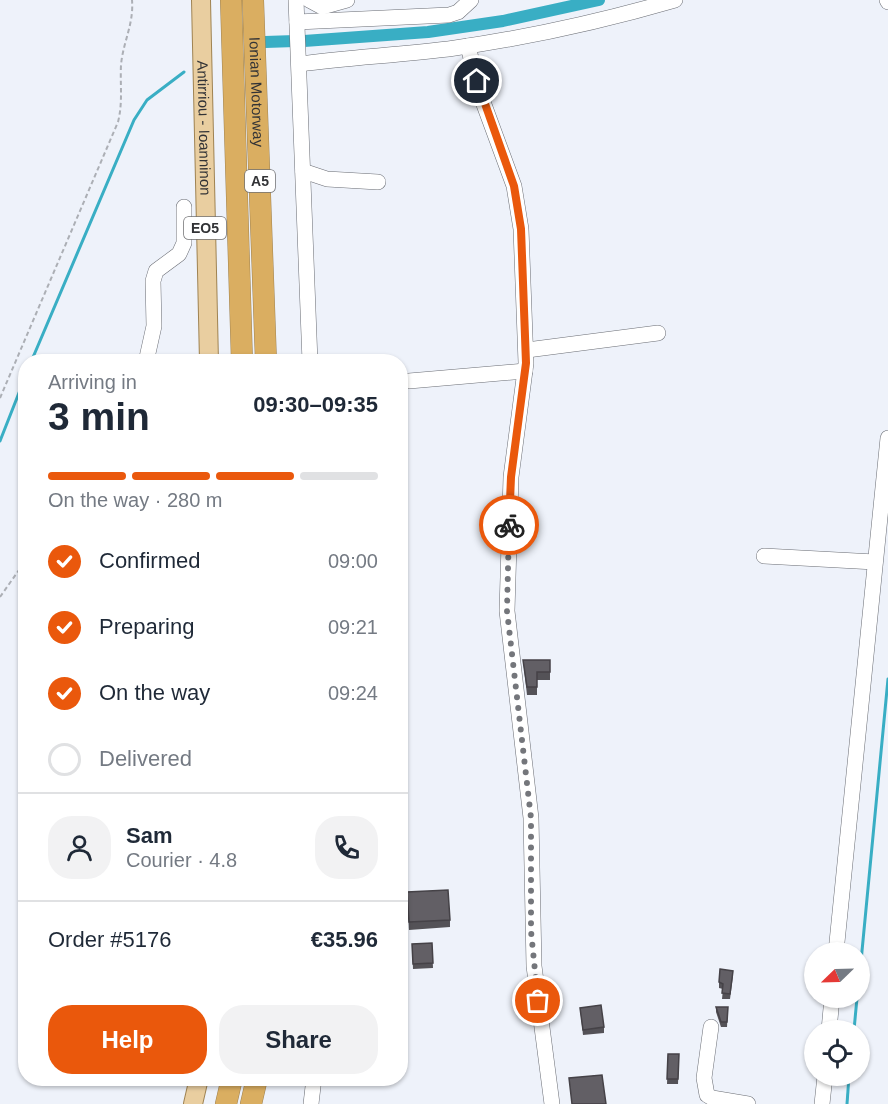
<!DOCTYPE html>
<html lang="en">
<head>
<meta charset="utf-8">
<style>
	:root { --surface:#fff; --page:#f2f2f3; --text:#1f2937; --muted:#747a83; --line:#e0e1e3; --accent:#ea580c }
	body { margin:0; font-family:Helvetica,sans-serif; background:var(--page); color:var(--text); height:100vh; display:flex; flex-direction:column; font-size:22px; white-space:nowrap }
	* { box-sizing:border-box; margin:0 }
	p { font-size:20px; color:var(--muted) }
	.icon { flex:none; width:33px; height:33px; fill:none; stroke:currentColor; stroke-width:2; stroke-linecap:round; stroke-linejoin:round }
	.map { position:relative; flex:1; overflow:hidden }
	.panel { position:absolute; left:18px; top:354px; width:390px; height:732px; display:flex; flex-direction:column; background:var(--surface); border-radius:24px; box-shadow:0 2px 4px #0004 }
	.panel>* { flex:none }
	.needle { width:39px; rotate:247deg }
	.buttons { position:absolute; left:804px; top:942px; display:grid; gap:12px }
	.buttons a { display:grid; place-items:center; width:66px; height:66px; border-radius:50%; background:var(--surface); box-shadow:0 2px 4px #0004; font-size:30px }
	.pin { position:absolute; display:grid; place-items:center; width:51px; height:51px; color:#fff; margin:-26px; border:3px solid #fff; border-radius:50%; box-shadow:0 2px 6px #0007 }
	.courier { position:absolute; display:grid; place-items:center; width:60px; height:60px; margin:-30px; border:4px solid #ea580c; border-radius:50%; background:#fff; color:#222; box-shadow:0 2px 8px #0007 }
	.summary em { font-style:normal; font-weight:700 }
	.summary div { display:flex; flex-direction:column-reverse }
	.summary { display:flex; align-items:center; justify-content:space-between; height:102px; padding:0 30px }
	h1 { font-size:39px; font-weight:700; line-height:45px }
	.bar { display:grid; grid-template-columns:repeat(4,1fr); gap:9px 6px; align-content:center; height:72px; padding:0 30px }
	.bar i { height:8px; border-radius:4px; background:var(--line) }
	.bar .selected { background:var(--accent) }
	.bar p { grid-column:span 4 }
	.line { display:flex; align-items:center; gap:15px; padding:0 30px; border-top:2px solid var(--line) }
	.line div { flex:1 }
	.round { display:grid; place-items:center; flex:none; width:63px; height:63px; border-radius:24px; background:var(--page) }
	ol { padding:0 30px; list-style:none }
	li { display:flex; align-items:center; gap:18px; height:66px }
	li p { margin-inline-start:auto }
	li .icon { padding:6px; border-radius:50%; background:var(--accent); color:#fff; stroke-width:4 }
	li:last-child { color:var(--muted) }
	li i { width:33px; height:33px; border:3px solid var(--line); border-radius:50% }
	.action { display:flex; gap:12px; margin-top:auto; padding:12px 30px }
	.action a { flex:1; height:69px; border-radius:24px; background:var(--accent); color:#fff; font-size:24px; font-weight:700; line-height:69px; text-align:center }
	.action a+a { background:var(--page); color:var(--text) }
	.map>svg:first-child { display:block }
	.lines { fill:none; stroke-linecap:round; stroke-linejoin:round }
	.stream { stroke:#39aec4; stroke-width:3 }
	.canal { stroke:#39aec4; stroke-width:12 }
	.minor-casing { stroke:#6a6d74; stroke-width:16 }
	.major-casing { stroke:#9f8352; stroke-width:20 }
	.highway-casing { stroke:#9f8352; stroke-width:22 }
	.path { stroke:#acafb5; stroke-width:2; stroke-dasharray:4.5 3; stroke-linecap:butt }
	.minor { stroke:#fff; stroke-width:15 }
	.major { stroke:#e9cea0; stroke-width:18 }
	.highway { stroke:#daae61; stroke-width:21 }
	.wall { fill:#545257 }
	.building { fill:#625f65; stroke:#454247; stroke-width:1.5 }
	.done { stroke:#74767b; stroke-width:6; stroke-dasharray:0 10.8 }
	.route { stroke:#ea580c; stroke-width:8 }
	.labels { text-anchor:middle; stroke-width:6; stroke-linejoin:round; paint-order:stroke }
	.shield { fill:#fff; stroke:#707072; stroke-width:1.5 }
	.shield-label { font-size:14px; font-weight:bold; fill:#323336 }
	.street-label { font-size:15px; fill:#323336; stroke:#fff }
</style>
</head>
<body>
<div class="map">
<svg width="888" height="1104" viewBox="0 0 888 1104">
	<rect width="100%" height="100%" fill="#eef2fa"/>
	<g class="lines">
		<!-- stream -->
		<g class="stream">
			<polyline points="31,362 134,120 147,100 184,72"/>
			<polyline points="0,441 26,375"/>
			<polyline points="860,972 888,679"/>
			<polyline points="854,1030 857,998"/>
			<polyline points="847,1104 849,1076"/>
		</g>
		<!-- canal -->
		<g class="canal">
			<polyline points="304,41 428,32 503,21 599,0"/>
			<polyline points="265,42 295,41"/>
		</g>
		<!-- minor casing -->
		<g class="minor-casing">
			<g id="minor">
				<polyline points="296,0 310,362"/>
				<polyline points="309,0 322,7 347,0"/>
				<polyline points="887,0 888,2"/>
				<polyline points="297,22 449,15 458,12 471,0"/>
				<polyline points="468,46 479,91 514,186 521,229 526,363 511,477 507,611 531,818 534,966 552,1104"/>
				<path d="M300 64C351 57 404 55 455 48 530 37 603 21 675 0"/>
				<polyline points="303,171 327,179 378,182"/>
				<polyline points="527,350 658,333"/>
				<polyline points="146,362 154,326 153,281 156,271 179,254 184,243 184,207"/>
				<polyline points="409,381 525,371"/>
				<polyline points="764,556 875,562"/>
				<polyline points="836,952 888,438"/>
				<polyline points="711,1027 704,1078 707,1095 712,1098 748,1104"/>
				<polyline points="829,1030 832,998"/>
				<polyline points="311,1104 314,1078"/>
				<polyline points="822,1104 825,1076"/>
			</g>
		</g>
		<!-- major casing -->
		<g class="major-casing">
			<g id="major">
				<path id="s1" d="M201 0 209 362"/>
				<polyline points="193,1104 199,1078"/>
			</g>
		</g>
		<!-- highway casing -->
		<g class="highway-casing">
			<g id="highway">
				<polyline points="231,0 242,362"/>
				<path id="s2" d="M253 0 266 362"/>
				<polyline points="226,1104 232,1078"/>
				<polyline points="251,1104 257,1078"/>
			</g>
		</g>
		<!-- path -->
		<g class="path">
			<path d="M0 398 118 122C123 102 120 85 121 65 123 42 134 24 132 0"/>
			<polyline points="0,597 26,560"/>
		</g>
		<!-- minor -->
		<use href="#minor" class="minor"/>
		<!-- major -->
		<use href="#major" class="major"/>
		<!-- highway -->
		<use href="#highway" class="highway"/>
	</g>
	<!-- wall -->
	<g class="wall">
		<polygon points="523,660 550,660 550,680 537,680 537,695 527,695"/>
		<polygon points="407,892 450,920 450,927 409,930"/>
		<polygon points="432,943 433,968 413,969 412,944"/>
		<polygon points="733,976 730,999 722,999 723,989 719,988 719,982"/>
		<polygon points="716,1007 728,1007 727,1027 721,1027 716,1012"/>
		<polygon points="580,1008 604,1027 604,1033 583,1035"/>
		<polygon points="668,1054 679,1054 678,1084 667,1084"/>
	</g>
	<!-- building -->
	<g class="building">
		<polygon points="523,660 550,660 550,672 537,672 537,687 527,687"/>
		<polygon points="448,890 450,920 409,922 407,892"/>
		<polygon points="432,943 433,963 413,964 412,944"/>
		<polygon points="720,969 733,971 730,994 722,993 723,984 719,982"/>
		<polygon points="601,1005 604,1027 583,1030 580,1008"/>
		<polygon points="716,1007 728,1007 727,1022 721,1022"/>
		<polygon points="668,1054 679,1054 678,1079 667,1079"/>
		<polygon points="602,1075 606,1104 572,1104 569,1078"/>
	</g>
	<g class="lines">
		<!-- done -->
		<polyline class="done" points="509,525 507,611 531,818 531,931 538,1001"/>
		<!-- route -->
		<polyline class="route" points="477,81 514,186 521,229 526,363 511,477 509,525"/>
	</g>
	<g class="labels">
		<!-- shield labels -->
		<g class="shield">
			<rect x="245" y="170" width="30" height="22" rx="4.5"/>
			<rect x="184" y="217" width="42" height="22" rx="4.5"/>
		</g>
		<g class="shield-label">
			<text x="260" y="186">Α5</text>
			<text x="205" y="233">ΕΟ5</text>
		</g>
		<!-- street labels -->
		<g class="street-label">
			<text dy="5" stroke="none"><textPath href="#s2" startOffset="92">Ionian Motorway</textPath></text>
			<text dy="5" stroke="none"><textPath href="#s1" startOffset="128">Antirriou - Ioanninon</textPath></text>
		</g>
	</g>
</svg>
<div class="buttons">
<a><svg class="needle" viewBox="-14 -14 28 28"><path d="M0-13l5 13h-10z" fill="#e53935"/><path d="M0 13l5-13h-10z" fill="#747a83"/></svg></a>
<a><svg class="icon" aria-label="locate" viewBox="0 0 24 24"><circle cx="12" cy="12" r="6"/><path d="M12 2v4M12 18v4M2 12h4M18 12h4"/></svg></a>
</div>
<div class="pin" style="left:538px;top:1001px;background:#ea580c"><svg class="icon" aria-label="bag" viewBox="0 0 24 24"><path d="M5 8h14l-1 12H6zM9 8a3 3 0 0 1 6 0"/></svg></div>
<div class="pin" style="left:477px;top:81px;background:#1f2937"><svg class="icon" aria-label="home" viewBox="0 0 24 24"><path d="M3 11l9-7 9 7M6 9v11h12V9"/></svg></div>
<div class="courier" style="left:509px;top:525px"><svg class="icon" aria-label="bike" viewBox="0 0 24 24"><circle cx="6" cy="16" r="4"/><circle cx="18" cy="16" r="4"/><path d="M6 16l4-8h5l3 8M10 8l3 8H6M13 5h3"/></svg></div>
<section class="panel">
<div class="summary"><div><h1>3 min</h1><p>Arriving in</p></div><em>09:30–09:35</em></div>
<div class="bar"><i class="selected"></i><i class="selected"></i><i class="selected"></i><i></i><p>On the way · 280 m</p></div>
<ol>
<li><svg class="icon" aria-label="check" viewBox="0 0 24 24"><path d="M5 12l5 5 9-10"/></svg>Confirmed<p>09:00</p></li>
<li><svg class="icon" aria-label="check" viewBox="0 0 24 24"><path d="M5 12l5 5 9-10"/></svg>Preparing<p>09:21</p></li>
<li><svg class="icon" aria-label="check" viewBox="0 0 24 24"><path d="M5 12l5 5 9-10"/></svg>On the way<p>09:24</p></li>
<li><i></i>Delivered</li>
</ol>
<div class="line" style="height:108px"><a class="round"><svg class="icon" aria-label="person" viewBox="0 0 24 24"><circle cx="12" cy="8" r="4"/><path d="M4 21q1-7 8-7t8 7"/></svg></a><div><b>Sam</b><p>Courier · 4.8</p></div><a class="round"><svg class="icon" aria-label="phone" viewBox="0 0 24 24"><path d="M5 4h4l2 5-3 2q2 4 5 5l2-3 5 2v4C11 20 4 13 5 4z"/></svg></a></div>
<div class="line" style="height:78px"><div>Order #5176</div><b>€35.96</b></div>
<div class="action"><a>Help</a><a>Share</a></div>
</section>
</div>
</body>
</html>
